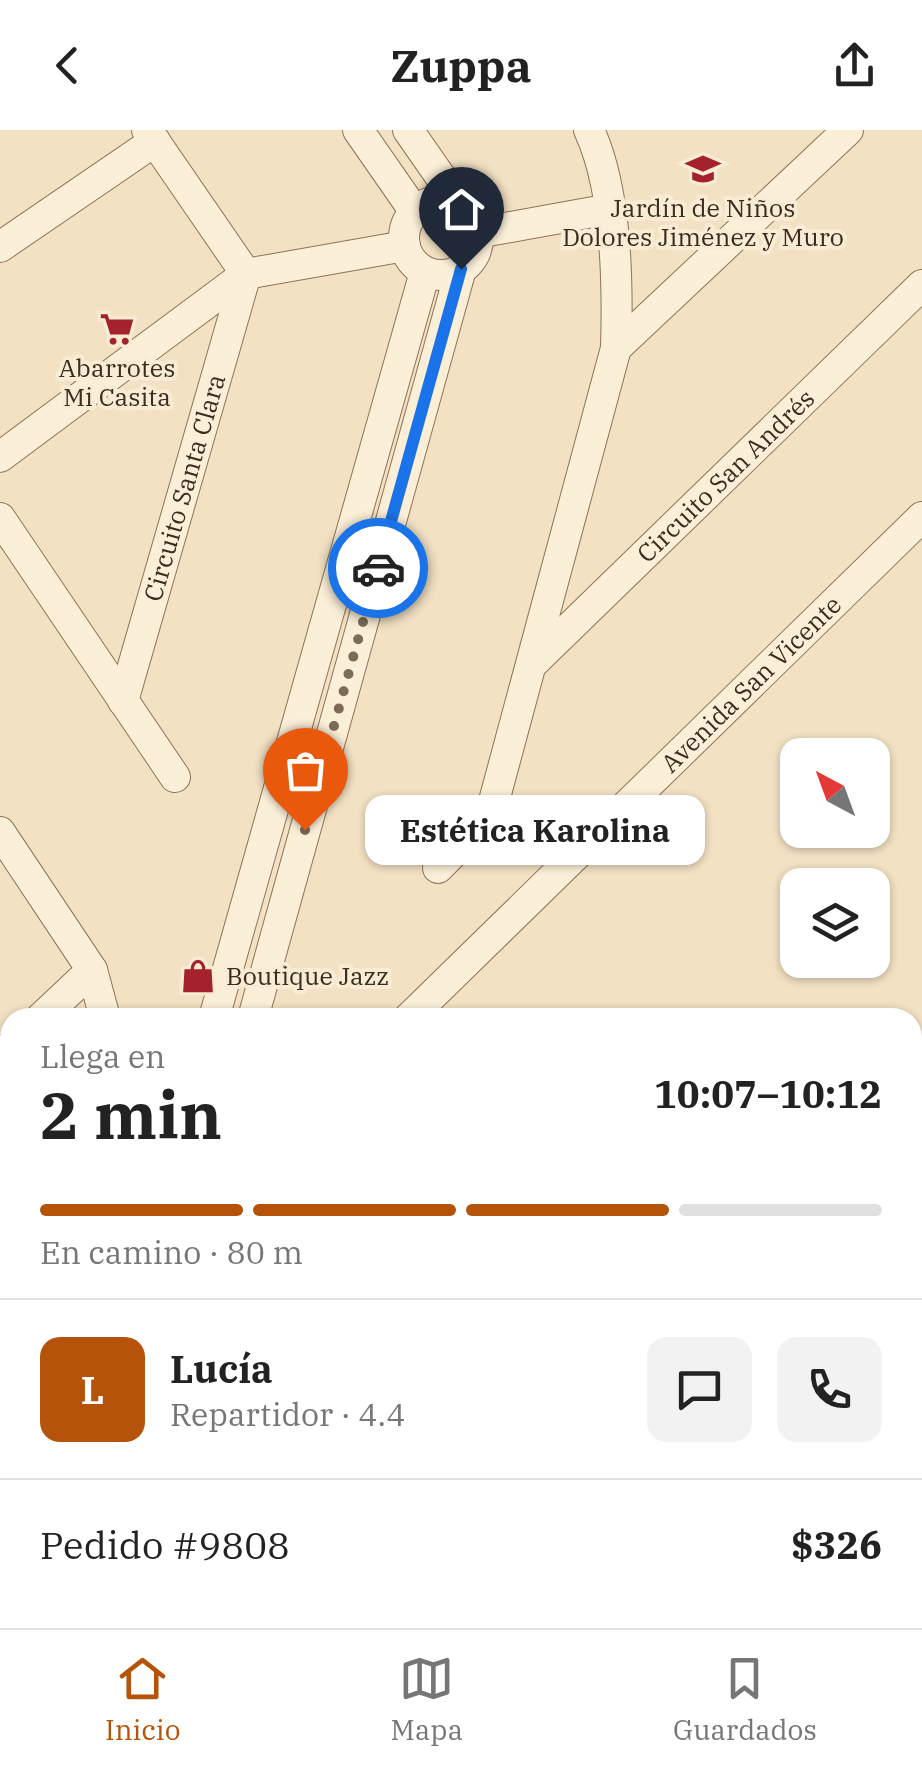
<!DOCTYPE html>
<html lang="es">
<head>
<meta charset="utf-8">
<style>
	:root { --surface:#fff; --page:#f2f2f2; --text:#222; --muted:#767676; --line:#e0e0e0; --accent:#b45309 }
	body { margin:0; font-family:"IBM Plex Serif",serif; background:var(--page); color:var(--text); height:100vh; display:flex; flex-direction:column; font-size:38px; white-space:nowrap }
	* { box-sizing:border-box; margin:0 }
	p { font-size:32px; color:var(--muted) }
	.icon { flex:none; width:55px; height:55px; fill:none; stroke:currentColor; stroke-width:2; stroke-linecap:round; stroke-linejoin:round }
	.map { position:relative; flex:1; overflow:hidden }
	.panel { position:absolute; left:0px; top:878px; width:922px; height:622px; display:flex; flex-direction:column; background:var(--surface); border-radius:30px 30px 0 0; box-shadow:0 2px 8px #0004 }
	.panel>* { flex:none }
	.needle { width:65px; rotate:319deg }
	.fabs { position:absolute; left:780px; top:608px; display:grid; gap:20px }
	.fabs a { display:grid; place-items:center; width:110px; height:110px; border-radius:20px; background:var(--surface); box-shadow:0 2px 8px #0004; font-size:50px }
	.pin { position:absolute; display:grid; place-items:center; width:85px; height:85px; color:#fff; margin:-102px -42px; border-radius:50% 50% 50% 0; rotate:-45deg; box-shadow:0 0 10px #0007 }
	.pin .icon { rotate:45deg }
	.courier { position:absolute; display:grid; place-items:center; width:100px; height:100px; margin:-50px; border:8px solid #1a73e8; border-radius:50%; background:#fff; color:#222; box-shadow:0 2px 12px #0007 }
	.bubble { position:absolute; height:70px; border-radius:20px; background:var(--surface); box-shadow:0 2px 8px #0004; font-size:32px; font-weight:800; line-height:70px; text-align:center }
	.head em { font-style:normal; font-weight:800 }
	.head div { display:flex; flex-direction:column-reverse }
	.head { display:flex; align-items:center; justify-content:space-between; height:170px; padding:0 40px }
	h1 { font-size:65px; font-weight:800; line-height:75px }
	.bar { display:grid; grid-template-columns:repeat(4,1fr); gap:15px 10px; align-content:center; height:120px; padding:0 40px }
	.bar i { height:12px; border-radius:8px; background:var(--line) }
	.bar .on { background:var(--accent) }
	.bar p { grid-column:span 4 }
	.line { display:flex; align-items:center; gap:25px; padding:0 40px; border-top:2px solid var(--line) }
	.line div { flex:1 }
	.round { display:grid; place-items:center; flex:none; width:105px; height:105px; border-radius:20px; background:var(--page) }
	header { display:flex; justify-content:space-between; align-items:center; height:130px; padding:0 40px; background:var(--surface); font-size:45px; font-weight:800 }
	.tabs { display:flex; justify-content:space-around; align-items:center; height:140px; border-top:2px solid var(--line); background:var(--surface); font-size:28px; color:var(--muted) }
	.tabs a { display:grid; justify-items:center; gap:5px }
	.tabs .on { color:var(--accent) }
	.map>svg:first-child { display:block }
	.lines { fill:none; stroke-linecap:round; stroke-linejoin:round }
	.minor-casing { stroke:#8e7258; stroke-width:32 }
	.minor { stroke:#fcefd8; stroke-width:30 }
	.done { stroke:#7c6b57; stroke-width:10; stroke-dasharray:0 18 }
	.route { stroke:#1a73e8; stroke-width:12 }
	.labels { text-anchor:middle; stroke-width:8; stroke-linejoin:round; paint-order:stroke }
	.poi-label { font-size:25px; fill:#3d2b1d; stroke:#f9ecd4 }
	.street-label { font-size:25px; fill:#3d2b1d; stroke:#f9ecd4 }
</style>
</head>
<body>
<header><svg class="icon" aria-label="back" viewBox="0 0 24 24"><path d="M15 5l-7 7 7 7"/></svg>Zuppa<svg class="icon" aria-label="share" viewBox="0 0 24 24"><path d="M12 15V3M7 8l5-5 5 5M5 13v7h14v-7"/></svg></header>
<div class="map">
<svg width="922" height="1498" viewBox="0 0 922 1498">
	<rect width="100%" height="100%" fill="#f2e1c3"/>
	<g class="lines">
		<!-- minor casing -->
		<g class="minor-casing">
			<g id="minor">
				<polyline points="358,0 415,82"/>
				<polyline points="408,0 463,79"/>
				<circle cx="441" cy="108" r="37"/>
				<polyline points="477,103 610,79"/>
				<polyline points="0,117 155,11"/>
				<polyline points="616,218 848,0"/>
				<polyline points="0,327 246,144 405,116"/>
				<polyline points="0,388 175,647"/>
				<path id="s1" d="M532 534 922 155"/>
				<path id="s2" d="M123 571 246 144 147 0"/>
				<polyline points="0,702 92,840 105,888"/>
				<path d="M438 738 490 686 616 218C618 153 617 60 589 0"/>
				<polyline points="41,888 92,840"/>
				<polyline points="214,888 425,142"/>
				<polyline points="253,888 461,139"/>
				<path id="s3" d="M409 888 922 387"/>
				<polyline points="0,926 10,917"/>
				<polyline points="0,1026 10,1016"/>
				<polyline points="0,1087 10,1077"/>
				<polyline points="0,1316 10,1326"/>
				<polyline points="912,1323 922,1331"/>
				<polyline points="268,1490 270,1498"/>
				<polyline points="498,1490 500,1498"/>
				<polyline points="32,1498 40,1490"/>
				<polyline points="310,1498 320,1490"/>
				<polyline points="721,1498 730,1490"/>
			</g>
		</g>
		<!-- minor -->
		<use href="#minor" class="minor"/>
	</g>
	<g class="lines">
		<!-- done -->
		<polyline class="done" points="305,700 378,438"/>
		<!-- route -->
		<polyline class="route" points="378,438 461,139"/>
	</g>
	<!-- icons -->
	<defs>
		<g id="school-bare" transform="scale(2.7)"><path d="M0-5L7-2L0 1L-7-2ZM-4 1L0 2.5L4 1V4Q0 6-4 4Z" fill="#a3222b" stroke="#f9ecd4" stroke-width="2.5" paint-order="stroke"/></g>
		<g id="supermarket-bare" transform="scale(2.7)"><path d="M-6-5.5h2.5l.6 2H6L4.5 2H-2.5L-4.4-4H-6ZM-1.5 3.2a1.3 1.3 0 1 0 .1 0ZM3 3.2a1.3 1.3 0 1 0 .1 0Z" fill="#a3222b" stroke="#f9ecd4" stroke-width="2.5" paint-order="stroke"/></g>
		<g id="shop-bare" transform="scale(2.7)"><path d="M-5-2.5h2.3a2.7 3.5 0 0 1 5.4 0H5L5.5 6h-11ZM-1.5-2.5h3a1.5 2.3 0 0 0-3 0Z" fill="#a3222b" stroke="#f9ecd4" stroke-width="2.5" paint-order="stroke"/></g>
	</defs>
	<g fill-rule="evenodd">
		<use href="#school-bare" x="703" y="39"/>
		<use href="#supermarket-bare" x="117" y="199"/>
		<use href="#shop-bare" x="198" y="846"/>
	</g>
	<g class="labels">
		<!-- poi labels -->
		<g class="poi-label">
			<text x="703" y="87">Jardín de Niños<tspan x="703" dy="29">Dolores Jiménez y Muro</tspan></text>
			<text x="117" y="247">Abarrotes<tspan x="117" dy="29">Mi Casita</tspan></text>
			<text x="226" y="855" text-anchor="start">Boutique Jazz</text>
		</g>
		<!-- street labels -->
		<g class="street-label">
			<text dy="9" stroke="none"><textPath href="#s1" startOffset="270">Circuito San Andrés</textPath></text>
			<text dy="9" stroke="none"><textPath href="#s2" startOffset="222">Circuito Santa Clara</textPath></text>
			<text dy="9" stroke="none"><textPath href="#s3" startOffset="478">Avenida San Vicente</textPath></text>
		</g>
	</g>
</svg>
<div class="fabs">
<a><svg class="needle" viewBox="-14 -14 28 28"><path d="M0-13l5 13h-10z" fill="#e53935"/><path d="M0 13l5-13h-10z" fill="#767676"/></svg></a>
<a><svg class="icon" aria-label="layers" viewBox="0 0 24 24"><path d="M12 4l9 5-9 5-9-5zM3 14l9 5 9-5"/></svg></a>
</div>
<div class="pin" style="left:305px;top:700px;background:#ea580c"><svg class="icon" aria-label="bag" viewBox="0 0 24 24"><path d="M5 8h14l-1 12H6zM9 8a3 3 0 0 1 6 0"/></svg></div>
<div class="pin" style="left:461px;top:139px;background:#1f2937"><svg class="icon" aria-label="home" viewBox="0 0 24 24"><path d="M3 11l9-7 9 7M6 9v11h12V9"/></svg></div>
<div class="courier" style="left:378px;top:438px"><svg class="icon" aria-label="car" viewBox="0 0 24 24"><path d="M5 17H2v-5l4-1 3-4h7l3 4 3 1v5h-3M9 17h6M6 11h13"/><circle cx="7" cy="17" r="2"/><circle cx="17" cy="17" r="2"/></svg></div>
<div class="bubble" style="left:365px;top:665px;width:340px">Estética Karolina</div>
<section class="panel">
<div class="head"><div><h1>2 min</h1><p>Llega en</p></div><em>10:07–10:12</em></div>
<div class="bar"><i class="on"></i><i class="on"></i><i class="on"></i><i></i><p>En camino · 80 m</p></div>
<div class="line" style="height:180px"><b class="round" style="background:var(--accent);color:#fff">L</b><div><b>Lucía</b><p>Repartidor · 4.4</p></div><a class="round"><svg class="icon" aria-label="chat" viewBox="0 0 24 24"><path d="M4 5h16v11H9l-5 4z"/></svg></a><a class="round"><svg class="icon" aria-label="phone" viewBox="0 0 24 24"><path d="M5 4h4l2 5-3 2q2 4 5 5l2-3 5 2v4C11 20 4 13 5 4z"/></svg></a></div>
<div class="line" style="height:130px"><div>Pedido #9808</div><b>$326</b></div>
</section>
</div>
<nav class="tabs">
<a class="on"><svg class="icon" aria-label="home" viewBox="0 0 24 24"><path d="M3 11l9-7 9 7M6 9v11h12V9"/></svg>Inicio</a>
<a><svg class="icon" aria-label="map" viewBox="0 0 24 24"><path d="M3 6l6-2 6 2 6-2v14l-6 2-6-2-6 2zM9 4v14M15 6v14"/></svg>Mapa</a>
<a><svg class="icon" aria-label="saved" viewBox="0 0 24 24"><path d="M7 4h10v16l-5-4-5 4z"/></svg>Guardados</a>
</nav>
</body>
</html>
